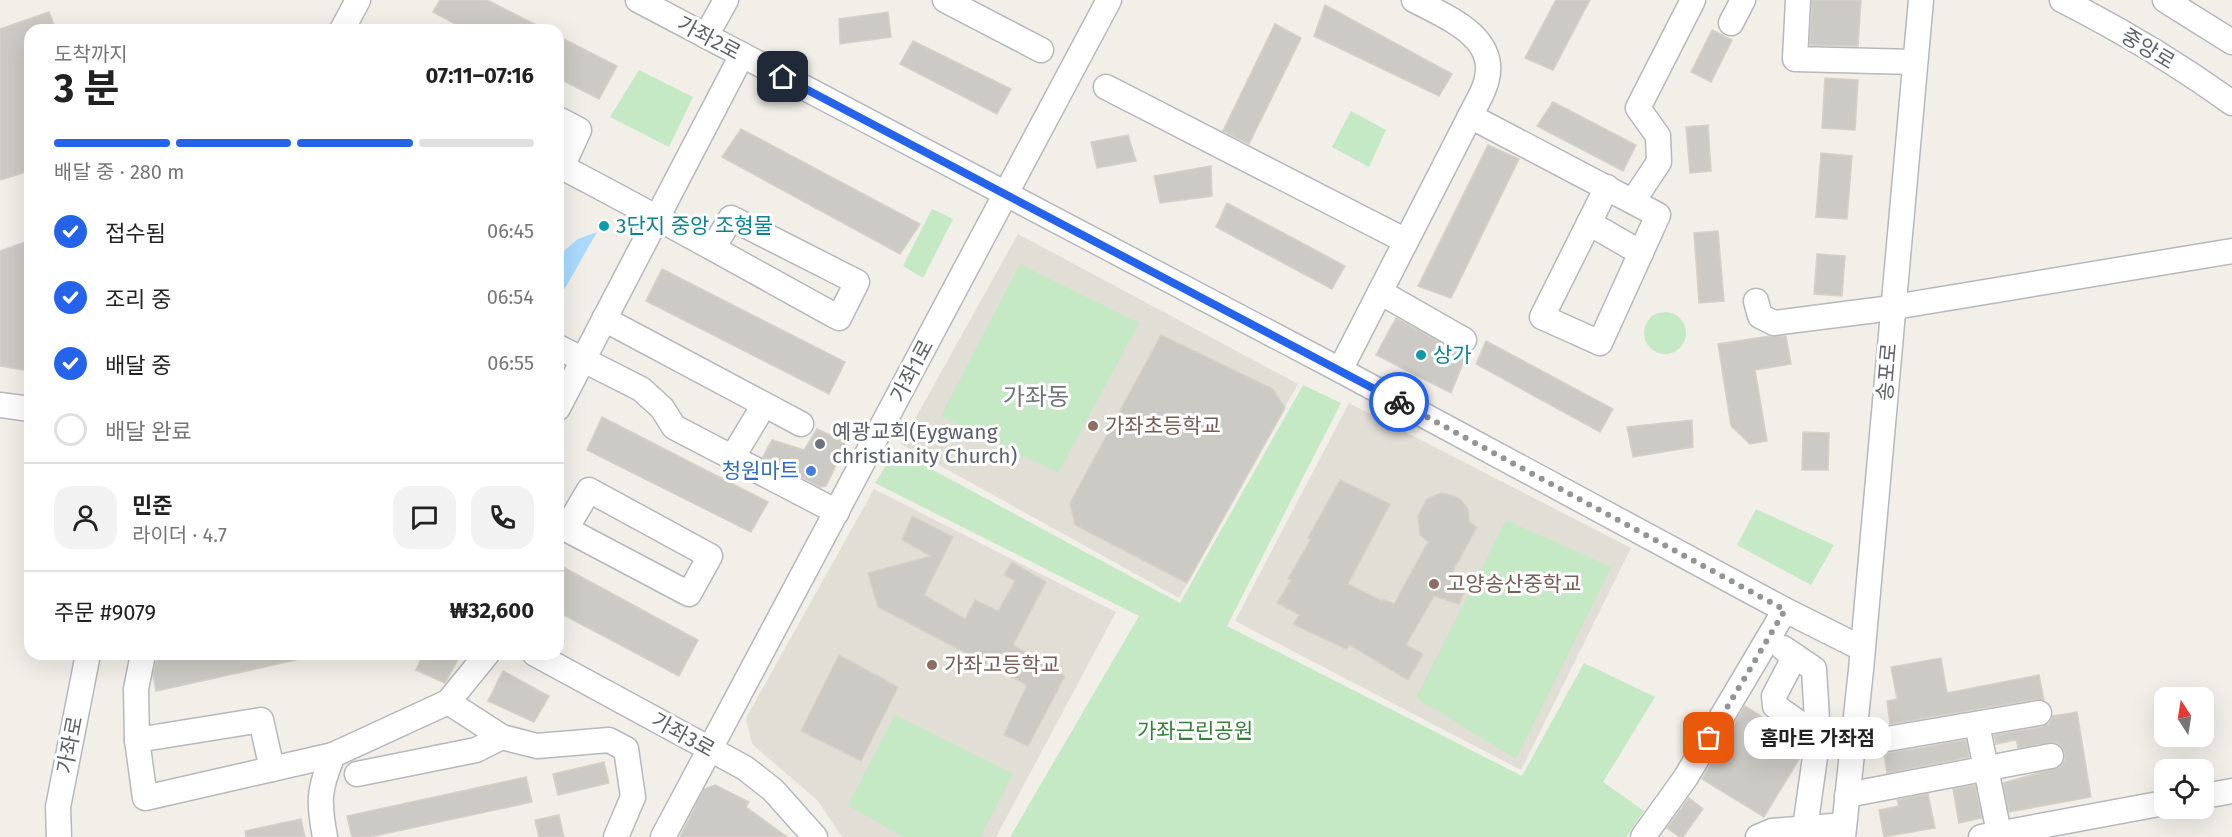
<!DOCTYPE html>
<html lang="ko">
<head>
<meta charset="utf-8">
<style>
	:root { --surface:#fff; --page:#f2f2f2; --text:#222; --muted:#767676; --line:#e0e0e0; --accent:#2563eb }
	body { margin:0; font-family:"Fira Sans","Noto Sans KR",sans-serif; background:var(--page); color:var(--text); height:100vh; display:flex; flex-direction:column; font-size:22px; white-space:nowrap }
	* { box-sizing:border-box; margin:0 }
	p { font-size:20px; color:var(--muted) }
	.icon { flex:none; width:33px; height:33px; fill:none; stroke:currentColor; stroke-width:2; stroke-linecap:round; stroke-linejoin:round }
	.map { position:relative; flex:1; overflow:hidden }
	.sheet { position:absolute; left:24px; top:24px; width:540px; height:636px; display:flex; flex-direction:column; background:var(--surface); border-radius:18px; box-shadow:0 6px 24px #0002 }
	.sheet>* { flex:none }
	.needle { width:39px; rotate:348deg }
	.tools { position:absolute; left:2154px; top:687px; display:grid; gap:12px }
	.tools a { display:grid; place-items:center; width:60px; height:60px; border-radius:12px; background:var(--surface); box-shadow:0 6px 24px #0002; font-size:30px }
	.pin { position:absolute; display:grid; place-items:center; width:51px; height:51px; color:#fff; margin:-26px; border-radius:12px; box-shadow:0 3px 9px #0006 }
	.courier { position:absolute; display:grid; place-items:center; width:60px; height:60px; margin:-30px; border:4px solid #2563eb; border-radius:50%; background:#fff; color:#222; box-shadow:0 2px 8px #0007 }
	.bubble { position:absolute; height:42px; border-radius:18px; background:var(--surface); box-shadow:0 6px 24px #0002; font-size:20px; font-weight:700; line-height:42px; text-align:center }
	.head em { font-style:normal; font-weight:700 }
	.head div { display:flex; flex-direction:column-reverse }
	.head { display:flex; align-items:center; justify-content:space-between; height:102px; padding:0 30px }
	h1 { font-size:39px; font-weight:700; line-height:45px }
	.bar { display:grid; grid-template-columns:repeat(4,1fr); gap:9px 6px; align-content:center; height:72px; padding:0 30px }
	.bar i { height:8px; border-radius:4px; background:var(--line) }
	.bar .current { background:var(--accent) }
	.bar p { grid-column:span 4 }
	.line { display:flex; align-items:center; gap:15px; padding:0 30px; border-top:2px solid var(--line) }
	.line div { flex:1 }
	.round { display:grid; place-items:center; flex:none; width:63px; height:63px; border-radius:18px; background:var(--page) }
	ol { padding:0 30px; list-style:none }
	li { display:flex; align-items:center; gap:18px; height:66px }
	li p { margin-inline-start:auto }
	li .icon { padding:6px; border-radius:50%; background:var(--accent); color:#fff; stroke-width:4 }
	li:last-child { color:var(--muted) }
	li i { width:33px; height:33px; border:3px solid var(--line); border-radius:50% }
	.map>svg:first-child { display:block }
	.education { fill:#e1ded6 }
	.green { fill:#c5e8c5 }
	.water { fill:#aadaff }
	.building { fill:#cccac5; stroke:#d6d1c6; stroke-width:1.5 }
	.lines { fill:none; stroke-linecap:round; stroke-linejoin:round }
	.minor-casing { stroke:#b5b8bc; stroke-width:27 }
	.minor { stroke:#fff; stroke-width:24 }
	.done { stroke:#929495; stroke-width:6; stroke-dasharray:0 10.8 }
	.route { stroke:#2563eb; stroke-width:8 }
	.culture-dot { fill:#0f9aa8; stroke:#fff; stroke-width:2 }
	.education-dot { fill:#8d6e63; stroke:#fff; stroke-width:2 }
	.worship-dot { fill:#6b7280; stroke:#fff; stroke-width:2 }
	.shop-dot { fill:#3f7fe0; stroke:#fff; stroke-width:2 }
	.labels { text-anchor:middle; stroke-width:6; stroke-linejoin:round; paint-order:stroke }
	.street-label { font-size:21px; fill:#5f6368; stroke:#fff }
	.culture-label { font-size:21px; fill:#0d838f; stroke:#fff; text-anchor:start }
	.education-label { font-size:21px; fill:#785e54; stroke:#fff; text-anchor:start }
	.worship-label { font-size:21px; fill:#5b616d; stroke:#fff; text-anchor:start }
	.shop-label { font-size:21px; fill:#366cbe; stroke:#fff; text-anchor:end }
	.park-label { font-size:21px; fill:#348238; stroke:#fff }
	.quarter-label { font-size:24px; fill:#70757a; stroke:#fff }
</style>
</head>
<body>
<div class="map">
<svg width="2232" height="837" viewBox="0 0 2232 837">
	<rect width="100%" height="100%" fill="#f1efe8"/>
	<!-- education -->
	<g class="education">
		<polygon points="1018,234 1298,384 1179,598 901,444"/>
		<polygon points="1349,403 1631,548 1521,770 1235,621"/>
		<polygon points="874,489 1116,612 996,837 842,837 818,801 752,744 746,718"/>
	</g>
	<!-- green -->
	<g class="green">
		<polygon points="639,70 693,97 669,147 610,117"/>
		<polygon points="1351,111 1386,130 1369,167 1332,147"/>
		<polygon points="932,209 953,219 923,278 903,266"/>
		<polygon points="1020,264 1139,323 1058,473 941,416"/>
		<circle cx="1665" cy="333" r="21"/>
		<polygon points="1303,385 1341,403 1227,626 1522,776 1584,663 1655,697 1603,782 1644,811 1626,837 1010,837 1139,616 875,483 896,450 1180,603"/>
		<polygon points="1756,509 1834,545 1811,585 1737,545"/>
		<polygon points="1506,520 1611,567 1516,759 1416,698"/>
		<polygon points="895,715 1013,774 980,837 903,837 848,805"/>
	</g>
	<!-- water -->
	<polygon class="water" points="597,232 564,290 558,288 558,256 578,239"/>
	<!-- building -->
	<g class="building">
		<polygon points="440,0 487,0 546,30 466,30 433,12"/>
		<polygon points="1556,0 1590,0 1553,70 1525,58"/>
		<polygon points="1812,0 1861,0 1858,46 1810,45"/>
		<polygon points="1325,5 1452,74 1439,96 1314,36"/>
		<polygon points="49,12 56,30 30,30 30,171 0,180 0,29"/>
		<polygon points="888,12 891,37 840,44 839,19"/>
		<polygon points="1275,24 1301,38 1249,144 1223,131"/>
		<polygon points="1712,30 1732,40 1711,82 1691,72"/>
		<polygon points="558,36 617,66 599,99 558,78"/>
		<polygon points="913,41 1011,89 997,114 900,64"/>
		<polygon points="1825,78 1858,80 1855,130 1822,128"/>
		<polygon points="1553,102 1636,145 1623,171 1537,126"/>
		<polygon points="1708,125 1711,171 1690,173 1686,127"/>
		<polygon points="741,129 920,224 900,254 722,157"/>
		<polygon points="1128,135 1136,161 1097,168 1091,142"/>
		<polygon points="1488,145 1519,159 1451,298 1418,286"/>
		<polygon points="1821,153 1852,156 1847,219 1816,217"/>
		<polygon points="1211,166 1212,196 1160,203 1154,176"/>
		<polygon points="1227,203 1345,266 1332,289 1216,227"/>
		<polygon points="1718,231 1724,301 1699,303 1694,233"/>
		<polygon points="30,240 30,371 0,366 0,251"/>
		<polygon points="1817,254 1845,256 1842,296 1814,294"/>
		<polygon points="662,269 845,362 829,394 646,301"/>
		<polygon points="1396,318 1466,356 1451,393 1376,355"/>
		<polygon points="1161,335 1273,389 1285,408 1187,583 1075,525 1070,503"/>
		<polygon points="1770,336 1786,336 1791,364 1755,370 1767,441 1750,444 1731,426 1718,344"/>
		<polygon points="1486,341 1613,409 1600,432 1476,364"/>
		<polygon points="602,417 768,502 751,532 587,450"/>
		<polygon points="1692,420 1693,447 1633,457 1627,427"/>
		<polygon points="817,429 847,443 826,486 820,487 763,457 772,440 804,450"/>
		<polygon points="1803,432 1829,433 1828,470 1802,470"/>
		<polygon points="1340,480 1390,504 1348,584 1382,601 1383,599 1394,604 1428,542 1420,535 1418,516 1427,499 1441,493 1451,495 1460,499 1468,509 1469,522 1477,527 1450,576 1467,586 1459,604 1434,596 1406,645 1423,654 1408,680 1350,645 1346,649 1293,624 1300,615 1277,603 1291,580 1288,579 1311,539 1308,538"/>
		<polygon points="912,516 953,537 924,595 965,619 975,600 998,611 1015,581 1004,575 1012,562 1046,582 1013,645 1065,676 1028,746 1004,735 1027,685 878,607 868,573 931,556 902,540"/>
		<polygon points="563,567 698,640 679,676 558,612 558,575"/>
		<polygon points="173,654 295,654 296,660 156,691 153,675 157,658"/>
		<polygon points="423,654 461,654 445,683 416,670"/>
		<polygon points="839,655 898,687 861,761 801,731"/>
		<polygon points="1941,658 1947,693 2039,675 2044,700 2037,699 1890,724 1887,701 1897,699 1891,667"/>
		<polygon points="503,671 549,696 534,722 488,701"/>
		<polygon points="1745,706 1803,743 1801,756 1764,817 1702,779"/>
		<polygon points="2077,712 2091,797 2009,812 2003,783 2060,767 2065,760 2065,753 2061,746 2055,742 2018,748 2016,740 1996,744 1994,735 2041,727 2049,724 2053,716"/>
		<polygon points="1966,740 1969,757 1887,773 1884,754"/>
		<polygon points="604,762 609,783 558,795 553,774"/>
		<polygon points="526,777 532,802 370,837 352,837 347,816"/>
		<polygon points="715,785 749,802 746,807 787,837 680,837 704,789"/>
		<polygon points="1975,785 1982,818 1959,823 1953,789"/>
		<polygon points="1928,794 1935,828 1884,837 1879,810 1899,806 1897,800"/>
		<polygon points="1689,798 1703,809 1683,837 1680,837 1667,828"/>
		<polygon points="559,815 564,837 539,837 535,820"/>
		<polygon points="301,819 305,837 246,837 245,831"/>
	</g>
	<g class="lines">
		<!-- minor casing -->
		<g class="minor-casing">
			<g id="minor">
				<polyline points="638,0 1340,370 1785,610 1861,648"/>
				<polyline points="945,0 1041,50"/>
				<polyline points="1798,0 1795,59 1915,62"/>
				<path d="M2062 0C2121 30 2178 64 2232 103"/>
				<polyline points="2165,0 2232,42"/>
				<polyline points="1731,23 1743,0"/>
				<polyline points="342,30 358,0"/>
				<polyline points="706,36 726,0"/>
				<polyline points="1106,87 1406,241"/>
				<polyline points="1470,116 1658,215 1600,343 1542,317 1607,187"/>
				<polyline points="558,119 579,130 562,167"/>
				<path d="M558 165C653 214 746 267 839 318L857 282 731 218 713 248"/>
				<polyline points="1633,201 1659,162 1658,136 1638,108 1693,0"/>
				<polyline points="1589,223 1641,253"/>
				<polyline points="1380,292 1464,340"/>
				<polyline points="1756,301 1760,316 1774,323 1876,310 2232,251"/>
				<polyline points="604,319 801,424"/>
				<polyline points="558,347 641,389 662,408 674,427 837,512"/>
				<path d="M1340 370 1481 95C1508 41 1452 20 1414 0"/>
				<polyline points="0,405 30,409"/>
				<polyline points="558,408 742,55"/>
				<polyline points="732,458 764,405"/>
				<polyline points="558,525 566,529 689,594 710,556 589,490 566,529"/>
				<polyline points="1783,648 1814,669 1818,736 1805,828"/>
				<polyline points="143,654 136,689 137,740 145,798 333,755"/>
				<polyline points="535,654 745,768 773,790 815,837"/>
				<polyline points="1795,656 1774,696 1775,706 1818,736 1852,745 2039,713"/>
				<polyline points="448,702 502,737 537,746 609,740 626,749 633,797 616,837"/>
				<polyline points="1977,724 1999,833"/>
				<polyline points="137,740 261,720 272,769"/>
				<polyline points="357,774 476,750 502,737"/>
				<polyline points="1847,795 2051,756"/>
				<polyline points="2204,796 2232,791"/>
				<polyline points="59,837 58,807 88,654"/>
				<path d="M325 837C318 800 319 789 333 755L448 702 487 654"/>
				<polyline points="663,837 1109,0"/>
				<polyline points="1643,837 1686,777 1785,610"/>
				<polyline points="1758,837 1772,831 1844,825"/>
				<polyline points="1843,837 1861,670 1921,0"/>
				<polyline points="1981,837 2164,803"/>
			</g>
		</g>
		<!-- minor -->
		<use href="#minor" class="minor"/>
	</g>
	<g class="lines">
		<!-- done -->
		<polyline class="done" points="1399,402 1785,610 1709,738"/>
		<!-- route -->
		<polyline class="route" points="783,77 1399,402"/>
	</g>
	<!-- markers -->
	<g class="culture-dot">
		<circle cx="604" cy="226" r="6"/>
		<circle cx="1421" cy="355" r="6"/>
	</g>
	<g class="education-dot">
		<circle cx="1093" cy="426" r="6"/>
		<circle cx="1434" cy="584" r="6"/>
		<circle cx="932" cy="665" r="6"/>
	</g>
	<circle class="worship-dot" cx="820" cy="444" r="6"/>
	<circle class="shop-dot" cx="811" cy="471" r="6"/>
	<g class="labels">
		<!-- street labels -->
		<g class="street-label">
			<text transform="translate(709 38) rotate(28)" y="7">가좌2로</text>
			<text transform="translate(2148 49) rotate(31)" y="7">중앙로</text>
			<text transform="translate(912 371) rotate(-62)" y="7">가좌1로</text>
			<text transform="translate(1887 372) rotate(-85)" y="7">송포로</text>
			<text transform="translate(683 735) rotate(29)" y="7">가좌3로</text>
			<text transform="translate(70 745) rotate(-79)" y="7">가좌로</text>
		</g>
		<!-- culture labels -->
		<g class="culture-label">
			<text x="616" y="233">3단지 중앙 조형물</text>
			<text x="1433" y="362">상가</text>
		</g>
		<!-- education labels -->
		<g class="education-label">
			<text x="1105" y="433">가좌초등학교</text>
			<text x="1446" y="591">고양송산중학교</text>
			<text x="944" y="672">가좌고등학교</text>
		</g>
		<!-- worship labels -->
		<g class="worship-label">
			<text x="832" y="439">예광교회(Eygwang<tspan x="832" dy="24">christianity Church)</tspan></text>
		</g>
		<!-- shop labels -->
		<g class="shop-label">
			<text x="799" y="478">청원마트</text>
		</g>
		<!-- park labels -->
		<g class="park-label">
			<text x="1195" y="738">가좌근린공원</text>
		</g>
		<!-- quarter labels -->
		<g class="quarter-label">
			<text x="1036" y="405">가좌동</text>
		</g>
	</g>
</svg>
<div class="tools">
<a><svg class="needle" viewBox="-14 -14 28 28"><path d="M0-13l5 13h-10z" fill="#e53935"/><path d="M0 13l5-13h-10z" fill="#767676"/></svg></a>
<a><svg class="icon" aria-label="locate" viewBox="0 0 24 24"><circle cx="12" cy="12" r="6"/><path d="M12 2v4M12 18v4M2 12h4M18 12h4"/></svg></a>
</div>
<div class="pin" style="left:1709px;top:738px;background:#ea580c"><svg class="icon" aria-label="bag" viewBox="0 0 24 24"><path d="M5 8h14l-1 12H6zM9 8a3 3 0 0 1 6 0"/></svg></div>
<div class="pin" style="left:783px;top:77px;background:#1f2937"><svg class="icon" aria-label="home" viewBox="0 0 24 24"><path d="M3 11l9-7 9 7M6 9v11h12V9"/></svg></div>
<div class="courier" style="left:1399px;top:402px"><svg class="icon" aria-label="bike" viewBox="0 0 24 24"><circle cx="6" cy="16" r="4"/><circle cx="18" cy="16" r="4"/><path d="M6 16l4-8h5l3 8M10 8l3 8H6M13 5h3"/></svg></div>
<div class="bubble" style="left:1744px;top:717px;width:147px">홈마트 가좌점</div>
<section class="sheet">
<div class="head"><div><h1>3 분</h1><p>도착까지</p></div><em>07:11–07:16</em></div>
<div class="bar"><i class="current"></i><i class="current"></i><i class="current"></i><i></i><p>배달 중 · 280 m</p></div>
<ol>
<li><svg class="icon" aria-label="check" viewBox="0 0 24 24"><path d="M5 12l5 5 9-10"/></svg>접수됨<p>06:45</p></li>
<li><svg class="icon" aria-label="check" viewBox="0 0 24 24"><path d="M5 12l5 5 9-10"/></svg>조리 중<p>06:54</p></li>
<li><svg class="icon" aria-label="check" viewBox="0 0 24 24"><path d="M5 12l5 5 9-10"/></svg>배달 중<p>06:55</p></li>
<li><i></i>배달 완료</li>
</ol>
<div class="line" style="height:108px"><a class="round"><svg class="icon" aria-label="person" viewBox="0 0 24 24"><circle cx="12" cy="8" r="4"/><path d="M4 21q1-7 8-7t8 7"/></svg></a><div><b>민준</b><p>라이더 · 4.7</p></div><a class="round"><svg class="icon" aria-label="chat" viewBox="0 0 24 24"><path d="M4 5h16v11H9l-5 4z"/></svg></a><a class="round"><svg class="icon" aria-label="phone" viewBox="0 0 24 24"><path d="M5 4h4l2 5-3 2q2 4 5 5l2-3 5 2v4C11 20 4 13 5 4z"/></svg></a></div>
<div class="line" style="height:78px"><div>주문 #9079</div><b>₩32,600</b></div>
</section>
</div>
</body>
</html>
